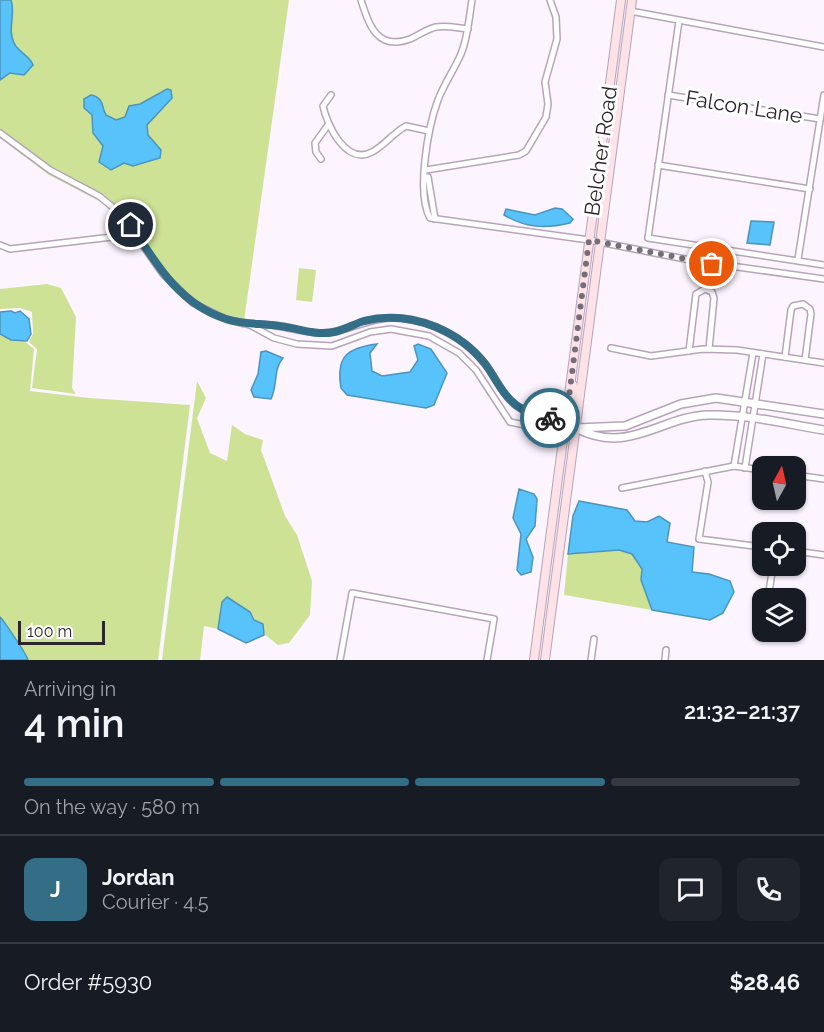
<!DOCTYPE html>
<html lang="en">
<head>
<meta charset="utf-8">
<style>
	:root { --surface:#171b24; --page:#20242c; --text:#f1f3f6; --muted:#9ea1a6; --line:#363941; --accent:#336e86 }
	body { margin:0; font-family:Raleway,sans-serif; background:var(--page); color:var(--text); height:100vh; display:flex; flex-direction:column; font-size:22px; white-space:nowrap }
	* { box-sizing:border-box; margin:0 }
	p { font-size:20px; color:var(--muted) }
	.icon { flex:none; width:33px; height:33px; fill:none; stroke:currentColor; stroke-width:2; stroke-linecap:round; stroke-linejoin:round }
	.map { position:relative; height:660px; overflow:hidden }
	.panel { display:flex; flex-direction:column; background:var(--surface); flex:1 }
	.panel>* { flex:none }
	.needle { width:39px; rotate:8deg }
	.tools { position:absolute; left:752px; top:456px; display:grid; gap:12px }
	.tools a { display:grid; place-items:center; width:54px; height:54px; border-radius:12px; background:var(--surface); box-shadow:0 2px 4px #0004; font-size:30px }
	.scale { position:absolute; left:18px; bottom:15px; width:87px; box-sizing:border-box; padding-left:6px; border:3px solid #2c252e; border-top:0; font-size:16px; line-height:21px; white-space:nowrap; color:#2c252e; -webkit-text-stroke:4px #fff; paint-order:stroke }
	.pin { position:absolute; display:grid; place-items:center; width:51px; height:51px; color:#fff; margin:-26px; border:3px solid #fff; border-radius:50%; box-shadow:0 2px 6px #0007 }
	.courier { position:absolute; display:grid; place-items:center; width:60px; height:60px; margin:-30px; border:4px solid #336e86; border-radius:50%; background:#fff; color:#222; box-shadow:0 2px 8px #0007 }
	.overview em { font-style:normal; font-weight:600 }
	.overview div { display:flex; flex-direction:column-reverse }
	.overview { display:flex; align-items:center; justify-content:space-between; height:102px; padding:0 24px }
	h1 { font-size:39px; font-weight:600; line-height:45px }
	.bar { display:grid; grid-template-columns:repeat(4,1fr); gap:9px 6px; align-content:center; height:72px; padding:0 24px }
	.bar i { height:8px; border-radius:4px; background:var(--line) }
	.bar .current { background:var(--accent) }
	.bar p { grid-column:span 4 }
	.line { display:flex; align-items:center; gap:15px; padding:0 24px; border-top:2px solid var(--line) }
	.line div { flex:1 }
	.round { display:grid; place-items:center; flex:none; width:63px; height:63px; border-radius:12px; background:var(--page) }
	.map>svg:first-child { display:block }
	.green { fill:#cee296 }
	.water { fill:#58c3fa; stroke:#4b94bd; stroke-width:1.5 }
	.lines { fill:none; stroke-linecap:round; stroke-linejoin:round }
	.minor-casing { stroke:#b7a4bb; stroke-width:8 }
	.tertiary-casing { stroke:#b7a4bb; stroke-width:10 }
	.secondary-casing { stroke:#b7a4bb; stroke-width:10 }
	.minor { stroke:#fff; stroke-width:5 }
	.tertiary { stroke:#fff; stroke-width:7 }
	.secondary { stroke:#fde3e7; stroke-width:8 }
	.done { stroke:#756d77; stroke-width:6; stroke-dasharray:0 10.8 }
	.route { stroke:#336e86; stroke-width:8 }
	.labels { text-anchor:middle; stroke-width:6; stroke-linejoin:round; paint-order:stroke }
	.street-label { font-size:21px; fill:#2c252e; stroke:#fff }
</style>
</head>
<body>
<div class="map">
<svg width="824" height="660" viewBox="0 0 824 660">
	<rect width="100%" height="100%" fill="#fcf4fe"/>
	<!-- green -->
	<g class="green">
		<polygon points="0,0 289,0 243,328 225,323 190,305 154,268 121,218 103,203 49,175 0,138"/>
		<polygon points="299,268 316,270 312,302 296,300"/>
		<polygon points="47,284 61,288 76,317 72,388 76,394 32,388 37,349 29,342 33,334 32,312 20,308 0,309 0,289"/>
		<polygon points="0,322 34,349 30,391 89,398 190,405 158,660 0,660"/>
		<polygon points="197,381 206,398 197,418 210,453 227,461 232,425 245,434 263,440 261,450 268,469 285,516 297,535 312,581 310,615 289,643 278,645 264,634 250,612 222,602 218,629 204,626 200,660 162,660"/>
		<polygon points="619,550 632,554 642,569 641,580 652,610 564,595 568,554"/>
	</g>
	<!-- water -->
	<g class="water">
		<path d="M0 0H11C16 14 7 29 14 43 18 52 30 56 33 65L24 75 10 73 0 80Z"/>
		<path d="M167 89 171 90 172 98 147 125 148 135 161 150 160 158 133 166 124 163 111 170 99 162 103 146 93 133 92 115 84 108V99L91 95C105 98 101 107 106 115L116 120 125 117 129 106 140 104Z"/>
		<path d="M555 208 562 209 573 219 570 223C545 229 526 228 504 215L506 209 535 215Z"/>
		<polygon points="751,221 774,222 770,245 747,243"/>
		<polygon points="11,311 15,313 20,311 29,319 31,334 27,341 11,340 0,334 0,312"/>
		<path d="M377 344 370 353 372 371 382 376 410 372 418 360 414 346 418 344 431 349 447 373 434 405 426 408 347 395 341 388C336 357 346 348 377 344Z"/>
		<path d="M266 351 283 358C273 369 278 385 271 399L254 397 251 390 258 374 261 352Z"/>
		<polygon points="519,489 534,494 537,499 535,526 526,539 533,557 531,572 521,575 517,570 521,534 513,518"/>
		<polygon points="579,501 627,510 635,521 647,522 659,516 670,523 667,542 694,547 692,572 709,574 730,581 734,592 723,613 710,620 652,610 641,580 642,569 632,554 619,550 568,554 573,516"/>
		<polygon points="227,597 250,612 254,620 263,624 264,635 246,643 218,629 222,602"/>
		<path d="M0 617C4 621 27 655 28 660H0Z"/>
	</g>
	<g class="lines">
		<!-- minor casing -->
		<g class="minor-casing">
			<g id="minor">
				<path d="M361 0C369 25 377 51 410 39 419 35 427 29 436 27 447 25 457 28 468 29"/>
				<path d="M472 0C469 18 468 37 461 54 454 70 444 84 438 100 428 127 416 193 430 218L589 240 695 261 824 279"/>
				<polyline points="630,11 824,47"/>
				<polyline points="679,21 648,238 824,265"/>
				<path d="M331 95 323 106C327 125 346 166 372 152 384 146 393 133 406 126L429 131"/>
				<polyline points="668,95 820,119"/>
				<polyline points="0,133 50,170 99,196 120,213 163,274 193,303 226,319 250,325 274,338 297,344 332,346 370,332 391,329 429,336 459,353 476,370 510,422 550,430 565,428"/>
				<polyline points="321,159 316,152 315,143 328,125"/>
				<polyline points="658,165 810,189"/>
				<polyline points="426,170 519,155 526,151 546,117 548,104 545,82 557,39 556,17 550,0"/>
				<polyline points="428,177 435,219"/>
				<polyline points="0,245 10,249 112,237 131,225"/>
				<polyline points="798,259 824,95"/>
				<path d="M251 325C274 322 295 332 319 333 346 334 369 316 399 318 432 320 466 339 486 365 496 378 502 394 515 405 530 416 548 416 565 428"/>
				<polyline points="611,348 651,356 703,349 737,350 824,363"/>
				<polyline points="689,351 696,294 705,289 712,292 714,298 709,349"/>
				<polyline points="785,357 791,310 793,306 803,304 810,309 811,314 805,360"/>
				<polyline points="734,466 753,353"/>
				<polyline points="745,468 763,354"/>
				<polyline points="705,471 708,482 699,539 762,547"/>
				<polyline points="795,475 824,479"/>
				<polyline points="622,488 734,466 762,470"/>
				<polyline points="795,551 824,555"/>
				<polyline points="768,598 773,566"/>
				<polyline points="340,660 352,593 494,619 487,660"/>
				<polyline points="591,660 594,639"/>
				<polyline points="665,660 666,650"/>
			</g>
		</g>
		<!-- tertiary casing -->
		<g class="tertiary-casing">
			<g id="tertiary">
				<polyline points="576,428 625,426 681,404 716,398 824,414"/>
				<path d="M576 428C629 456 661 416 709 415 748 414 786 424 824 430"/>
			</g>
		</g>
		<!-- secondary casing -->
		<g class="secondary-casing">
			<g id="secondary">
				<polyline points="573,385 574,424"/>
				<polyline points="534,660 621,0"/>
				<polyline points="545,660 632,0"/>
			</g>
		</g>
		<!-- minor -->
		<use href="#minor" class="minor"/>
		<!-- tertiary -->
		<use href="#tertiary" class="tertiary"/>
		<!-- secondary -->
		<use href="#secondary" class="secondary"/>
	</g>
	<g class="lines">
		<!-- done -->
		<polyline class="done" points="550,418 565,428 589,240 712,264"/>
		<!-- route -->
		<path class="route" d="M131 225C156 264 179 304 226 319 244 325 262 323 280 326 298 328 316 336 334 332 344 330 354 324 364 321 388 315 413 318 436 327 455 335 473 348 486 365 496 379 502 394 516 405 526 413 538 415 550 418"/>
	</g>
	<g class="labels">
		<!-- street labels -->
		<g class="street-label">
			<text transform="translate(744 107) rotate(9)" y="7">Falcon Lane</text>
			<text transform="translate(601 151) rotate(-82)" y="7">Belcher Road</text>
		</g>
	</g>
</svg>
<div class="tools">
<a><svg class="needle" viewBox="-14 -14 28 28"><path d="M0-13l5 13h-10z" fill="#e53935"/><path d="M0 13l5-13h-10z" fill="#9ea1a6"/></svg></a>
<a><svg class="icon" aria-label="locate" viewBox="0 0 24 24"><circle cx="12" cy="12" r="6"/><path d="M12 2v4M12 18v4M2 12h4M18 12h4"/></svg></a>
<a><svg class="icon" aria-label="layers" viewBox="0 0 24 24"><path d="M12 4l9 5-9 5-9-5zM3 14l9 5 9-5"/></svg></a>
</div>
<div class="scale">100 m</div>
<div class="pin" style="left:712px;top:264px;background:#ea580c"><svg class="icon" aria-label="bag" viewBox="0 0 24 24"><path d="M5 8h14l-1 12H6zM9 8a3 3 0 0 1 6 0"/></svg></div>
<div class="pin" style="left:131px;top:225px;background:#1f2937"><svg class="icon" aria-label="home" viewBox="0 0 24 24"><path d="M3 11l9-7 9 7M6 9v11h12V9"/></svg></div>
<div class="courier" style="left:550px;top:418px"><svg class="icon" aria-label="bike" viewBox="0 0 24 24"><circle cx="6" cy="16" r="4"/><circle cx="18" cy="16" r="4"/><path d="M6 16l4-8h5l3 8M10 8l3 8H6M13 5h3"/></svg></div>
</div>
<section class="panel">
<div class="overview"><div><h1>4 min</h1><p>Arriving in</p></div><em>21:32–21:37</em></div>
<div class="bar"><i class="current"></i><i class="current"></i><i class="current"></i><i></i><p>On the way · 580 m</p></div>
<div class="line" style="height:108px"><b class="round" style="background:var(--accent);color:#fff">J</b><div><b>Jordan</b><p>Courier · 4.5</p></div><a class="round"><svg class="icon" aria-label="chat" viewBox="0 0 24 24"><path d="M4 5h16v11H9l-5 4z"/></svg></a><a class="round"><svg class="icon" aria-label="phone" viewBox="0 0 24 24"><path d="M5 4h4l2 5-3 2q2 4 5 5l2-3 5 2v4C11 20 4 13 5 4z"/></svg></a></div>
<div class="line" style="height:78px"><div>Order #5930</div><b>$28.46</b></div>
</section>
</body>
</html>
